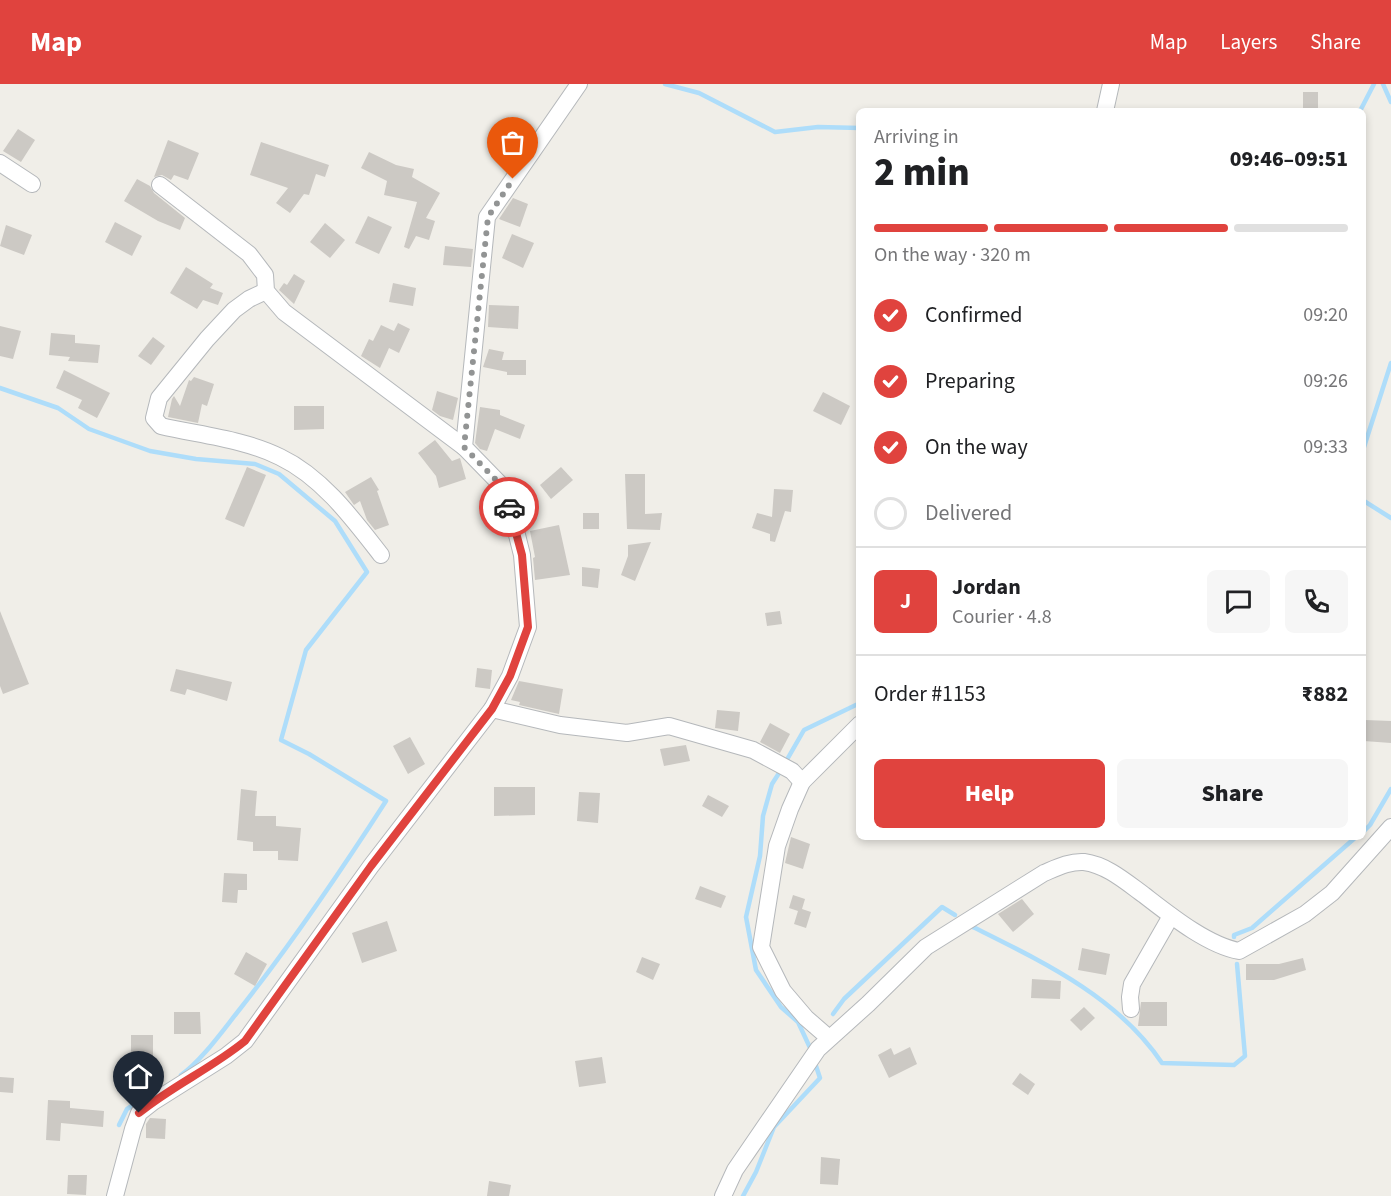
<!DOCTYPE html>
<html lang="en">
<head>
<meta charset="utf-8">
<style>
	:root { --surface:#fff; --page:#f6f6f6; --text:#202124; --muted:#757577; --line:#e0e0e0; --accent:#e0433e }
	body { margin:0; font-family:"Source Sans 3",sans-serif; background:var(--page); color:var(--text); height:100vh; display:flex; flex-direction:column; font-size:22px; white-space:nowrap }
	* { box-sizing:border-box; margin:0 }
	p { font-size:20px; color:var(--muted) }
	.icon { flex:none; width:33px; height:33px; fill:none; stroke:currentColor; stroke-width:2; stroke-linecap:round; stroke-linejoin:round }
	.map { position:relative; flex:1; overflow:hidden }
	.side { position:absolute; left:856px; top:24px; width:510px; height:732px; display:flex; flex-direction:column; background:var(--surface); border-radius:9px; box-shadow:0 3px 9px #0003 }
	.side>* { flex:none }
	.pin { position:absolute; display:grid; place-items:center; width:51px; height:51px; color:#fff; margin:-62px -26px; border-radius:50% 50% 50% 0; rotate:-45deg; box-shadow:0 0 6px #0007 }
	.pin .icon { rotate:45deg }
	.courier { position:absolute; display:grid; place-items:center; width:60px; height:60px; margin:-30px; border:4px solid #e0433e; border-radius:50%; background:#fff; color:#222; box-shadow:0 2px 8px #0007 }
	.overview em { font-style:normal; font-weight:800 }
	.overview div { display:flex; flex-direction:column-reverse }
	.overview { display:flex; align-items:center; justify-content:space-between; height:102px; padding:0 18px }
	h1 { font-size:39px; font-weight:800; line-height:45px }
	.bar { display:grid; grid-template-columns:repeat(4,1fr); gap:9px 6px; align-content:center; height:72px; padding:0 18px }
	.bar i { height:8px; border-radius:4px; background:var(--line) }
	.bar .selected { background:var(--accent) }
	.bar p { grid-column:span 4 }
	.line { display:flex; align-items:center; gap:15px; padding:0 18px; border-top:2px solid var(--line) }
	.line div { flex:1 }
	.round { display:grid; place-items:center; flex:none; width:63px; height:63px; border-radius:9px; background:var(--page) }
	ol { padding:0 18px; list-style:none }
	li { display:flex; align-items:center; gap:18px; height:66px }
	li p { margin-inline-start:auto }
	li .icon { padding:6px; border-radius:50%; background:var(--accent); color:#fff; stroke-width:4 }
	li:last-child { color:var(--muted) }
	li i { width:33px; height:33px; border:3px solid var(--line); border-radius:50% }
	.cta { display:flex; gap:12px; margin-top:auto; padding:12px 18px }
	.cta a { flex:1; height:69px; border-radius:9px; background:var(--accent); color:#fff; font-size:24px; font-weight:800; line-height:69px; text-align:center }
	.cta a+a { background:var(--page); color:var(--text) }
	header { display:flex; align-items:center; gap:36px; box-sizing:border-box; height:84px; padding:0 30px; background:var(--accent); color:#fff }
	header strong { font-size:28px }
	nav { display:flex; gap:33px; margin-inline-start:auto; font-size:21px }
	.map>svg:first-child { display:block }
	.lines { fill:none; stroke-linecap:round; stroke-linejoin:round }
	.stream { stroke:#aeddfa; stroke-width:4.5 }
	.building { fill:#ccc9c4 }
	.minor-casing { stroke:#b5b8bb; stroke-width:18 }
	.minor { stroke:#fff; stroke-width:16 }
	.done { stroke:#929494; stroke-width:6; stroke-dasharray:0 10.8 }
	.route { stroke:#e0433e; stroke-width:8 }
</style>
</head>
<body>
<header>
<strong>Map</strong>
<nav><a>Map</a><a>Layers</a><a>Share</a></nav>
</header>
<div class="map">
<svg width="1391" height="1112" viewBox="0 0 1391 1112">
	<rect width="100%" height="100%" fill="#f0eee8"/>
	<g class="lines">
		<!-- stream -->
		<g class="stream">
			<polyline points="665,0 699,9 775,48 818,43 860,44"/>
			<polyline points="1383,0 1391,18"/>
			<polyline points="1360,27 1374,0"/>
			<path d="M0 304 58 324 89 345 150 367 196 375 255 380 279 390 335 437 367 488 306 566 281 656 309 670 386 717C339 790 290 862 236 930 221 949 200 978 181 991"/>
			<polyline points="1364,363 1391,279"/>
			<polyline points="1364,417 1391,434"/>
			<polyline points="785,679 804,646 860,619"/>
			<polyline points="781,686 772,700 763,732 760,772 746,833 756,886 781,923 798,938 812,968"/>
			<polyline points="1364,747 1370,741 1391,705"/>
			<path d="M971 842C1041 877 1117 912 1162 979L1234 981 1245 972 1237 880"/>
			<polyline points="1234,853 1234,851 1252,844 1356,753"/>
			<polyline points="833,930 844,915 942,823 955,831"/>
			<polyline points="119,1041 127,1025 146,1013"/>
			<polyline points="743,1112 756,1088 774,1043 820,994 815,979"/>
		</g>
	</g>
	<!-- building -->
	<g class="building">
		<rect x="1303" y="8" width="15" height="19"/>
		<polygon points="18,45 35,56 21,78 3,67"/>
		<polygon points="168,56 199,69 188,96 174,91 171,96 162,91 154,93"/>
		<polygon points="261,58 329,81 325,93 316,90 309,111 304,110 290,129 276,119 288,104 250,91"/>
		<polygon points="369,68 396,81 414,85 412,93 440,109 426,134 435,137 429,156 416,152 409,165 404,163 417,118 384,111 387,97 361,84"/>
		<polygon points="137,95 150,102 154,109 185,134 180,146 158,137 124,117"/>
		<polygon points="513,114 528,120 520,143 499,135"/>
		<polygon points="368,132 392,143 379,170 355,159"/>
		<polygon points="115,138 142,152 132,172 105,158"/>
		<polygon points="325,139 345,156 330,174 310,158"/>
		<polygon points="6,141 32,151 24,171 0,162"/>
		<polygon points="512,150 534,159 523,184 502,174"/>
		<polygon points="445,162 473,165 471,183 443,181"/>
		<polygon points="186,183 213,200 210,204 223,209 218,221 203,216 197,225 170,209"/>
		<polygon points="294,190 305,197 294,220 279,206 284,199 287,201"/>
		<polygon points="393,199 416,204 413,222 389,218"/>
		<polygon points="489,221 519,222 518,245 488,243"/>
		<polygon points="398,239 410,245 399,269 389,264 380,284 361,272 369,255 373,257 381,241 394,247"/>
		<polygon points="0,242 21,247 13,275 0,272"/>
		<polygon points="51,249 75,251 75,259 100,261 98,279 68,277 70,273 49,271"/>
		<polygon points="153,253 165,262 151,281 138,272"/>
		<polygon points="489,265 504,268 502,276 526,276 526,291 507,291 507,288 483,283"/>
		<polygon points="64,286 110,309 97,334 78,324 82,316 56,304"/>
		<polygon points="194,293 214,300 207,322 202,320 198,339 168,333 172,315 174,312 180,322 189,296 191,297"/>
		<polygon points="437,307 458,314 453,336 440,332 432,326"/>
		<polygon points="823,308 850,322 841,341 813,327"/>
		<polygon points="294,322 324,322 324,345 294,346"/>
		<polygon points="480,323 500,326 500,331 525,341 520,355 495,345 487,367 480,365 475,359"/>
		<polygon points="435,356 452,377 460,374 466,395 439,404 436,392 418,369"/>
		<polygon points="247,383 266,391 244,443 225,435"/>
		<polygon points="561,383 573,396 551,415 540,401"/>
		<polygon points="625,390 645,390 645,430 662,429 660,446 627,445"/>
		<polygon points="371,393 379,406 377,407 389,441 375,446 367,436 360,417 354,421 345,408"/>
		<polygon points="774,405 793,406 791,428 785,427 775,458 770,457 770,450 752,444 757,429 772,433"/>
		<polygon points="496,417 503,437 486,443 480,423"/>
		<rect x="583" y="429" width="16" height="16"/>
		<polygon points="559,441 570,491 535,496 533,474 535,473 530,447"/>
		<polygon points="651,458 635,497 621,491 628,472 628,461"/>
		<polygon points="582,483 600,485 598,504 582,502"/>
		<polygon points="0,527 29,600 3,610 0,602"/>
		<polygon points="780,527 782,540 767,542 765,529"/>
		<polygon points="477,584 492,586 490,605 475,603"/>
		<polygon points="176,585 232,598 227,617 187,605 185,611 170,607"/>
		<polygon points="519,597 563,605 559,630 519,621 520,618 511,616"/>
		<polygon points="717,626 740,628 738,647 715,644"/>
		<polygon points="1365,636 1391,637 1391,659 1364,657"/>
		<polygon points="770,639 790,650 780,669 760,658"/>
		<polygon points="410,653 425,680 408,690 393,662"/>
		<polygon points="686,661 690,677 664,682 660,665"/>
		<polygon points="494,703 535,703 535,731 494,732"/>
		<polygon points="241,705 257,707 255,732 276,732 276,742 301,744 298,777 278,776 278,767 253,767 253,758 237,756"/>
		<polygon points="579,708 600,709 598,739 577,737"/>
		<polygon points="708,711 729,722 722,733 702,722"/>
		<polygon points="791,753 810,760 803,785 785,779"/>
		<polygon points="224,789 247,790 247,806 238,806 237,819 222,818"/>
		<polygon points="700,802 726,812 721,824 695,815"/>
		<polygon points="793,811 805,815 802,825 811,828 806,844 794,840 798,827 789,824"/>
		<polygon points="1022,815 1034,830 1013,848 998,830"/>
		<polygon points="387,837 397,867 362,879 352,849"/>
		<polygon points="1082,864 1110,870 1106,891 1078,886"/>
		<polygon points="246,868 267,880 255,902 234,890"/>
		<polygon points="642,873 660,880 653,896 636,888"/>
		<polygon points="1303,874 1306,886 1274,896 1246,896 1246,880 1279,880"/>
		<polygon points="1032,895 1061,897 1060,915 1031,914"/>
		<polygon points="1141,918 1167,918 1167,942 1138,942"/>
		<polygon points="1084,923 1095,934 1081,947 1070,936"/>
		<polygon points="174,928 200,928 201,950 174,950"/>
		<rect x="131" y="951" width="22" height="34"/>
		<polygon points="910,963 917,980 889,994 878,971 891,964 894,971"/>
		<polygon points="602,973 606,999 579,1003 575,977"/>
		<polygon points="1020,989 1035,1000 1028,1011 1012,1000"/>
		<polygon points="0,993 14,994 13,1009 0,1008"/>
		<polygon points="48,1016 70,1017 70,1024 104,1027 103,1043 61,1039 60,1057 46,1056"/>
		<polygon points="150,1034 166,1035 165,1055 146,1054 146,1040"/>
		<polygon points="821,1073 840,1075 838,1101 820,1100"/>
		<polygon points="68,1091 87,1091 86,1111 67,1110"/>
		<polygon points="489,1097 511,1101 509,1112 487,1112"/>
	</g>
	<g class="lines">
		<!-- minor casing -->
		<g class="minor-casing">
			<g id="minor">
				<polyline points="1105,27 1111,0"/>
				<polyline points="0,79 32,100"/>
				<polyline points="160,101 249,170 265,191 266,207 284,228 464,363"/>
				<path d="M266 207 249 215 234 226 207 255 159 314 154 334 161 342C199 351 244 355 280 373 322 393 353 435 381 471"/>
				<polyline points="492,625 560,641 627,649 669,642 753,666 792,687 802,698"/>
				<polyline points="1131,925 1130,913 1132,900 1171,832"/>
				<polyline points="829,954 806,934 783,907 761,863 777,762 790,725 802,698 860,640"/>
				<polyline points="115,1112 133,1045 139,1029 153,1018 226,972 245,957 371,782 492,625 510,592 528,543 522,471 511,427 502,402 464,363 487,133 579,0"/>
				<path d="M723 1112 735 1086 818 965 868 920 926 863 1044 789C1056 784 1070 777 1084 778 1107 781 1126 798 1144 811 1170 831 1207 861 1239 867L1305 830 1332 809 1391 743"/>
			</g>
		</g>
		<!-- minor -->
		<use href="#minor" class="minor"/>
	</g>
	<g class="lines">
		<!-- done -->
		<polyline class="done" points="509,423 502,402 464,363 488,133 513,95"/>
		<!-- route -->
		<path class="route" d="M139 1029C172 1002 212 984 245 957L371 782 492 625 510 592 528 543 522 471 509 423"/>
	</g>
</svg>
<div class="pin" style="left:513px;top:95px;background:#ea580c"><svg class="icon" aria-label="bag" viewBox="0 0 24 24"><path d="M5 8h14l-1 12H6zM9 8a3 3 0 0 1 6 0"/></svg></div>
<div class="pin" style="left:139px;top:1029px;background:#1f2937"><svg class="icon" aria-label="home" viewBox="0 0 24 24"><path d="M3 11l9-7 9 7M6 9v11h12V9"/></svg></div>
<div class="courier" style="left:509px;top:423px"><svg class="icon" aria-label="car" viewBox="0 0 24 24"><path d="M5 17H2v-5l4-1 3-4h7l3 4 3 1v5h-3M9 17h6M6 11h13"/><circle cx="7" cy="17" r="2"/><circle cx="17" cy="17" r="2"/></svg></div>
<section class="side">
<div class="overview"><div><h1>2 min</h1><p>Arriving in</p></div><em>09:46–09:51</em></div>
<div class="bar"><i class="selected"></i><i class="selected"></i><i class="selected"></i><i></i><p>On the way · 320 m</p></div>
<ol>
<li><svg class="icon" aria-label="check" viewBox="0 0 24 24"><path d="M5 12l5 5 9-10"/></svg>Confirmed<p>09:20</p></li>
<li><svg class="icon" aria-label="check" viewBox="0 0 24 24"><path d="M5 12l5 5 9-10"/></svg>Preparing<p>09:26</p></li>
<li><svg class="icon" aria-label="check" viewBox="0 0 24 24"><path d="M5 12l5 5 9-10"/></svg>On the way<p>09:33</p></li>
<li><i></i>Delivered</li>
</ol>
<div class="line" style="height:108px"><b class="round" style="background:var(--accent);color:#fff">J</b><div><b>Jordan</b><p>Courier · 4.8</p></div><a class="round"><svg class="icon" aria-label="chat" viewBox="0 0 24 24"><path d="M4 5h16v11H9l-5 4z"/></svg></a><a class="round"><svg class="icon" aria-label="phone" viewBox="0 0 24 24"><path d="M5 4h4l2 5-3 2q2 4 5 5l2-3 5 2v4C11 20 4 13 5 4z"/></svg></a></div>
<div class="line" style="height:78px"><div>Order #1153</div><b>₹882</b></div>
<div class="cta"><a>Help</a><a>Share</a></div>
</section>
</div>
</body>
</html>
